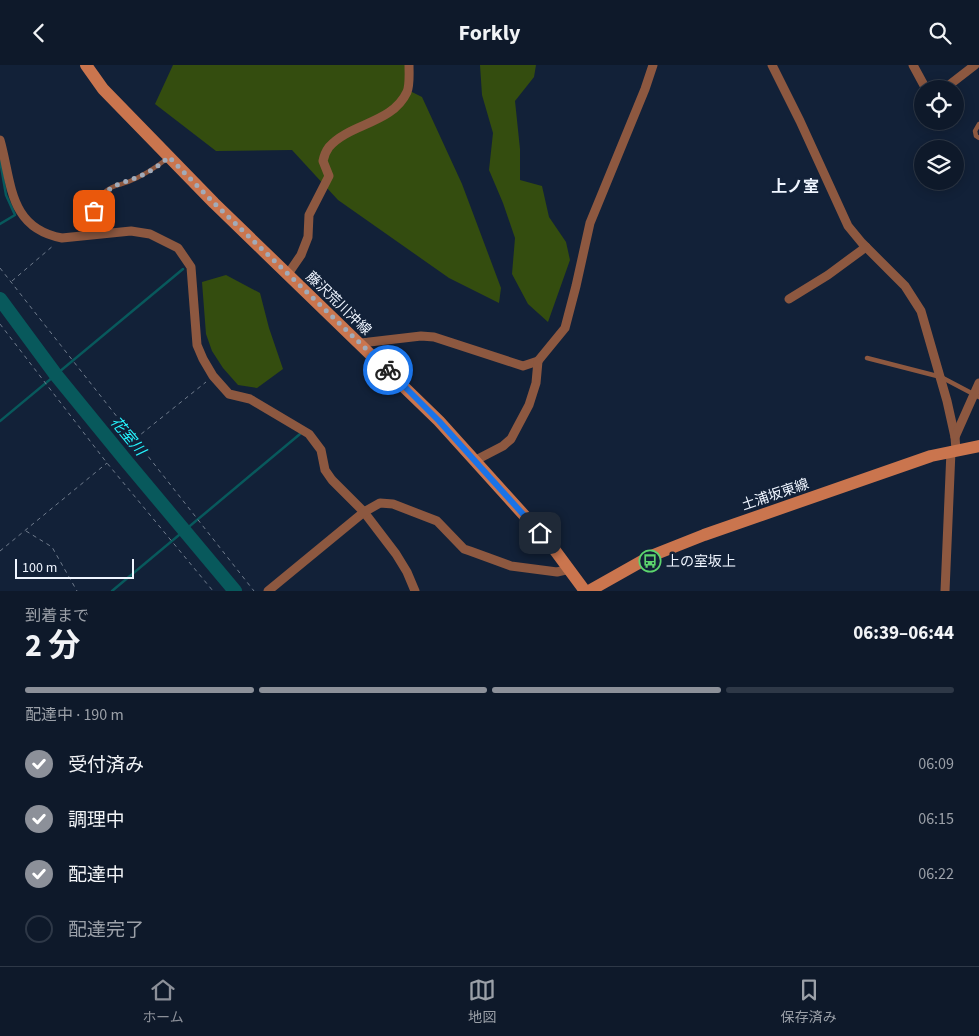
<!DOCTYPE html>
<html lang="ja">
<head>
<meta charset="utf-8">
<style>
	:root { --surface:#0e192a; --page:#1c2636; --text:#f1f3f6; --muted:#9ba0a8; --line:#2e3847; --accent:#8c9099 }
	body { margin:0; font-family:"Source Sans 3","Noto Sans JP",sans-serif; background:var(--page); color:var(--text); height:100vh; display:flex; flex-direction:column; font-size:19px; white-space:nowrap }
	* { box-sizing:border-box; margin:0 }
	p { font-size:16px; color:var(--muted) }
	.icon { flex:none; width:28px; height:28px; fill:none; stroke:currentColor; stroke-width:2; stroke-linecap:round; stroke-linejoin:round }
	.map { position:relative; height:526px; overflow:hidden }
	.panel { display:flex; flex-direction:column; background:var(--surface); flex:1 }
	.panel>* { flex:none }
	.tools { position:absolute; left:914px; top:15px; display:grid; gap:10px }
	.tools a { display:grid; place-items:center; width:50px; height:50px; border-radius:50%; background:var(--surface); box-shadow:0 2px 12px #0003,0 0 0 1px var(--line); font-size:25px }
	.scale { position:absolute; left:15px; bottom:12px; width:119px; box-sizing:border-box; padding-left:5px; border:2px solid #eff5ff; border-top:0; font-size:14px; line-height:18px; white-space:nowrap; color:#eff5ff; -webkit-text-stroke:4px #122138; paint-order:stroke }
	.pin { position:absolute; display:grid; place-items:center; width:42px; height:42px; color:#fff; margin:-21px; border-radius:10px; box-shadow:0 2px 8px #0006 }
	.courier { position:absolute; display:grid; place-items:center; width:50px; height:50px; margin:-25px; border:4px solid #1a73e8; border-radius:50%; background:#fff; color:#222; box-shadow:0 1px 6px #0007 }
	.headline em { font-style:normal; font-weight:700 }
	.headline div { display:flex; flex-direction:column-reverse }
	.headline { display:flex; align-items:center; justify-content:space-between; height:85px; padding:0 25px }
	h1 { font-size:32px; font-weight:700; line-height:38px }
	.bar { display:grid; grid-template-columns:repeat(4,1fr); gap:8px 5px; align-content:center; height:60px; padding:0 25px }
	.bar i { height:6px; border-radius:4px; background:var(--line) }
	.bar .on { background:var(--accent) }
	.bar p { grid-column:span 4 }
	ol { padding:0 25px; list-style:none }
	li { display:flex; align-items:center; gap:15px; height:55px }
	li p { margin-inline-start:auto }
	li .icon { padding:5px; border-radius:50%; background:var(--accent); color:#fff; stroke-width:4 }
	li:last-child { color:var(--muted) }
	li i { width:28px; height:28px; border:2px solid var(--line); border-radius:50% }
	header { display:flex; justify-content:space-between; align-items:center; height:65px; padding:0 25px; background:var(--surface); font-size:22px; font-weight:700 }
	.dock { display:flex; justify-content:space-around; align-items:center; height:70px; border-top:1px solid var(--line); background:var(--surface); font-size:14px; color:var(--muted) }
	.dock a { display:grid; justify-items:center; gap:2px }
	.dock .on { color:var(--accent) }
	.map>svg:first-child { display:block }
	.green { fill:#344d0f }
	.lines { fill:none; stroke-linecap:round; stroke-linejoin:round }
	.stream { stroke:#08595c; stroke-width:2.5 }
	.river { stroke:#08595c; stroke-width:14 }
	.path { stroke:#707c8d; stroke-width:1; stroke-dasharray:4 4; stroke-linecap:butt }
	.service { stroke:#8d5840; stroke-width:4.5 }
	.minor { stroke:#8d5840; stroke-width:9 }
	.secondary { stroke:#ca754e; stroke-width:12 }
	.done { stroke:#a2abb9; stroke-width:5; stroke-dasharray:0 9 }
	.route { stroke:#1a73e8; stroke-width:6 }
	.labels { text-anchor:middle; stroke-width:5; stroke-linejoin:round; paint-order:stroke }
	.street-label { font-size:14px; fill:#eff5ff; stroke:#122138 }
	.poi-label { font-size:14px; fill:#eff5ff; stroke:#122138; text-anchor:start }
	.water-label { font-size:15px; font-style:italic; fill:#25f4fd; stroke:#122138 }
	.quarter-label { font-size:16px; font-weight:bold; fill:#eff5ff; stroke:#122138 }
</style>
</head>
<body>
<header><svg class="icon" aria-label="back" viewBox="0 0 24 24"><path d="M15 5l-7 7 7 7"/></svg>Forkly<svg class="icon" aria-label="search" viewBox="0 0 24 24"><circle cx="10" cy="10" r="6"/><path d="M15 15l6 6"/></svg></header>
<div class="map">
<svg width="979" height="526" viewBox="0 0 979 526">
	<rect width="100%" height="100%" fill="#122138"/>
	<!-- green -->
	<g class="green">
		<polygon points="173,0 409,0 408,25 422,32 462,119 501,223 499,238 449,213 338,135 292,85 216,86 155,39"/>
		<polygon points="480,0 536,0 534,12 515,36 520,84 520,115 542,121 549,152 566,177 570,195 548,257 528,239 512,209 515,173 503,138 489,105 493,68 482,30"/>
		<polygon points="226,210 260,228 269,263 283,304 257,323 238,320 223,303 212,286 206,269 202,217"/>
	</g>
	<g class="lines">
		<!-- stream -->
		<g class="stream">
			<polyline points="0,95 6,130 15,150 0,159"/>
			<polyline points="0,356 183,204"/>
			<polyline points="112,526 300,369"/>
		</g>
		<!-- river -->
		<polyline class="river" points="0,234 56,310 127,397 235,526"/>
		<!-- path -->
		<g class="path">
			<polyline points="0,203 254,526"/>
			<polyline points="12,216 54,180"/>
			<polyline points="0,259 107,398 213,526"/>
			<polyline points="135,374 206,317"/>
			<polyline points="26,466 52,482 77,526"/>
			<polyline points="0,486 107,398"/>
		</g>
		<!-- service -->
		<g class="service">
			<polyline points="979,59 975,66 976,71 979,73"/>
			<path d="M83 171C89 156 94 137 106 126 113 120 120 120 128 117 143 111 155 103 168 93"/>
			<polyline points="867,293 941,312 979,332"/>
		</g>
		<!-- minor -->
		<g class="minor">
			<polyline points="772,0 800,56 848,161 862,178 905,221 921,246 947,336 955,372 956,385"/>
			<polyline points="913,0 926,24"/>
			<polyline points="944,24 975,0"/>
			<path d="M0 75C12 117 8 163 62 173L131 166 150 169 178 183 191 202 197 280 203 294 213 311 229 329 250 334 309 369 321 385 325 405 332 415 364 447 396 489 407 507 415 526"/>
			<path d="M288 209 301 190 308 172 309 150 329 111 323 96C324 91 326 86 329 82 350 58 392 59 407 27 410 20 409 8 409 0"/>
			<polyline points="789,234 828,210 866,182"/>
			<polyline points="361,278 421,271 434,272 523,301 538,296 565,263 576,221 590,158 645,24 653,0"/>
			<polyline points="955,372 979,318"/>
			<polyline points="476,395 503,381 511,374 529,340 536,318 538,296"/>
			<polyline points="268,526 364,447 380,438 393,439 437,456 464,484 470,486 511,501 557,507 570,504"/>
			<polyline points="945,526 951,386"/>
		</g>
		<!-- secondary -->
		<g class="secondary">
			<polyline points="86,0 103,24 214,138 439,356 551,480 585,526"/>
			<polyline points="589,526 651,491 704,470 931,391 979,381"/>
		</g>
	</g>
	<g class="lines">
		<!-- done -->
		<path class="done" d="M94 146C109 113 123 122 150 106 157 102 163 97 169 92L214 138 388 305"/>
		<!-- route -->
		<polyline class="route" points="388,305 439,356 540,468"/>
	</g>
	<!-- icons -->
	<defs>
		<g id="bus-ring" transform="scale(1.125)"><circle r="9.5" fill="#122138" stroke="#5cd56d" stroke-width="1.5"/><path d="M-5-6H5V4H4V6H2V4H-2V6H-4V4H-5ZM-3.5-4V0h7V-4ZM-3.5 1.2v1.5H-2V1.2ZM2 1.2v1.5H3.5V1.2Z" fill="#5cd56d"/></g>
	</defs>
	<g fill-rule="evenodd">
		<use href="#bus-ring" x="650" y="496"/>
	</g>
	<g class="labels">
		<!-- street labels -->
		<g class="street-label">
			<text transform="translate(339 238) rotate(44)" y="5">藤沢荒川沖線</text>
			<text transform="translate(775 429) rotate(-19)" y="5">土浦坂東線</text>
		</g>
		<!-- poi labels -->
		<g class="poi-label">
			<text x="666" y="501">上の室坂上</text>
		</g>
		<!-- water labels -->
		<g class="water-label">
			<text transform="translate(128 371) rotate(50)" y="5">花室川</text>
		</g>
		<!-- quarter labels -->
		<g class="quarter-label">
			<text x="795" y="127">上ノ室</text>
		</g>
	</g>
</svg>
<div class="tools">
<a><svg class="icon" aria-label="locate" viewBox="0 0 24 24"><circle cx="12" cy="12" r="6"/><path d="M12 2v4M12 18v4M2 12h4M18 12h4"/></svg></a>
<a><svg class="icon" aria-label="layers" viewBox="0 0 24 24"><path d="M12 4l9 5-9 5-9-5zM3 14l9 5 9-5"/></svg></a>
</div>
<div class="scale">100 m</div>
<div class="pin" style="left:94px;top:146px;background:#ea580c"><svg class="icon" aria-label="bag" viewBox="0 0 24 24"><path d="M5 8h14l-1 12H6zM9 8a3 3 0 0 1 6 0"/></svg></div>
<div class="pin" style="left:540px;top:468px;background:#1f2937"><svg class="icon" aria-label="home" viewBox="0 0 24 24"><path d="M3 11l9-7 9 7M6 9v11h12V9"/></svg></div>
<div class="courier" style="left:388px;top:305px"><svg class="icon" aria-label="bike" viewBox="0 0 24 24"><circle cx="6" cy="16" r="4"/><circle cx="18" cy="16" r="4"/><path d="M6 16l4-8h5l3 8M10 8l3 8H6M13 5h3"/></svg></div>
</div>
<section class="panel">
<div class="headline"><div><h1>2 分</h1><p>到着まで</p></div><em>06:39–06:44</em></div>
<div class="bar"><i class="on"></i><i class="on"></i><i class="on"></i><i></i><p>配達中 · 190 m</p></div>
<ol>
<li><svg class="icon" aria-label="check" viewBox="0 0 24 24"><path d="M5 12l5 5 9-10"/></svg>受付済み<p>06:09</p></li>
<li><svg class="icon" aria-label="check" viewBox="0 0 24 24"><path d="M5 12l5 5 9-10"/></svg>調理中<p>06:15</p></li>
<li><svg class="icon" aria-label="check" viewBox="0 0 24 24"><path d="M5 12l5 5 9-10"/></svg>配達中<p>06:22</p></li>
<li><i></i>配達完了</li>
</ol>
</section>
<nav class="dock">
<a class="on"><svg class="icon" aria-label="home" viewBox="0 0 24 24"><path d="M3 11l9-7 9 7M6 9v11h12V9"/></svg>ホーム</a>
<a><svg class="icon" aria-label="map" viewBox="0 0 24 24"><path d="M3 6l6-2 6 2 6-2v14l-6 2-6-2-6 2zM9 4v14M15 6v14"/></svg>地図</a>
<a><svg class="icon" aria-label="saved" viewBox="0 0 24 24"><path d="M7 4h10v16l-5-4-5 4z"/></svg>保存済み</a>
</nav>
</body>
</html>
